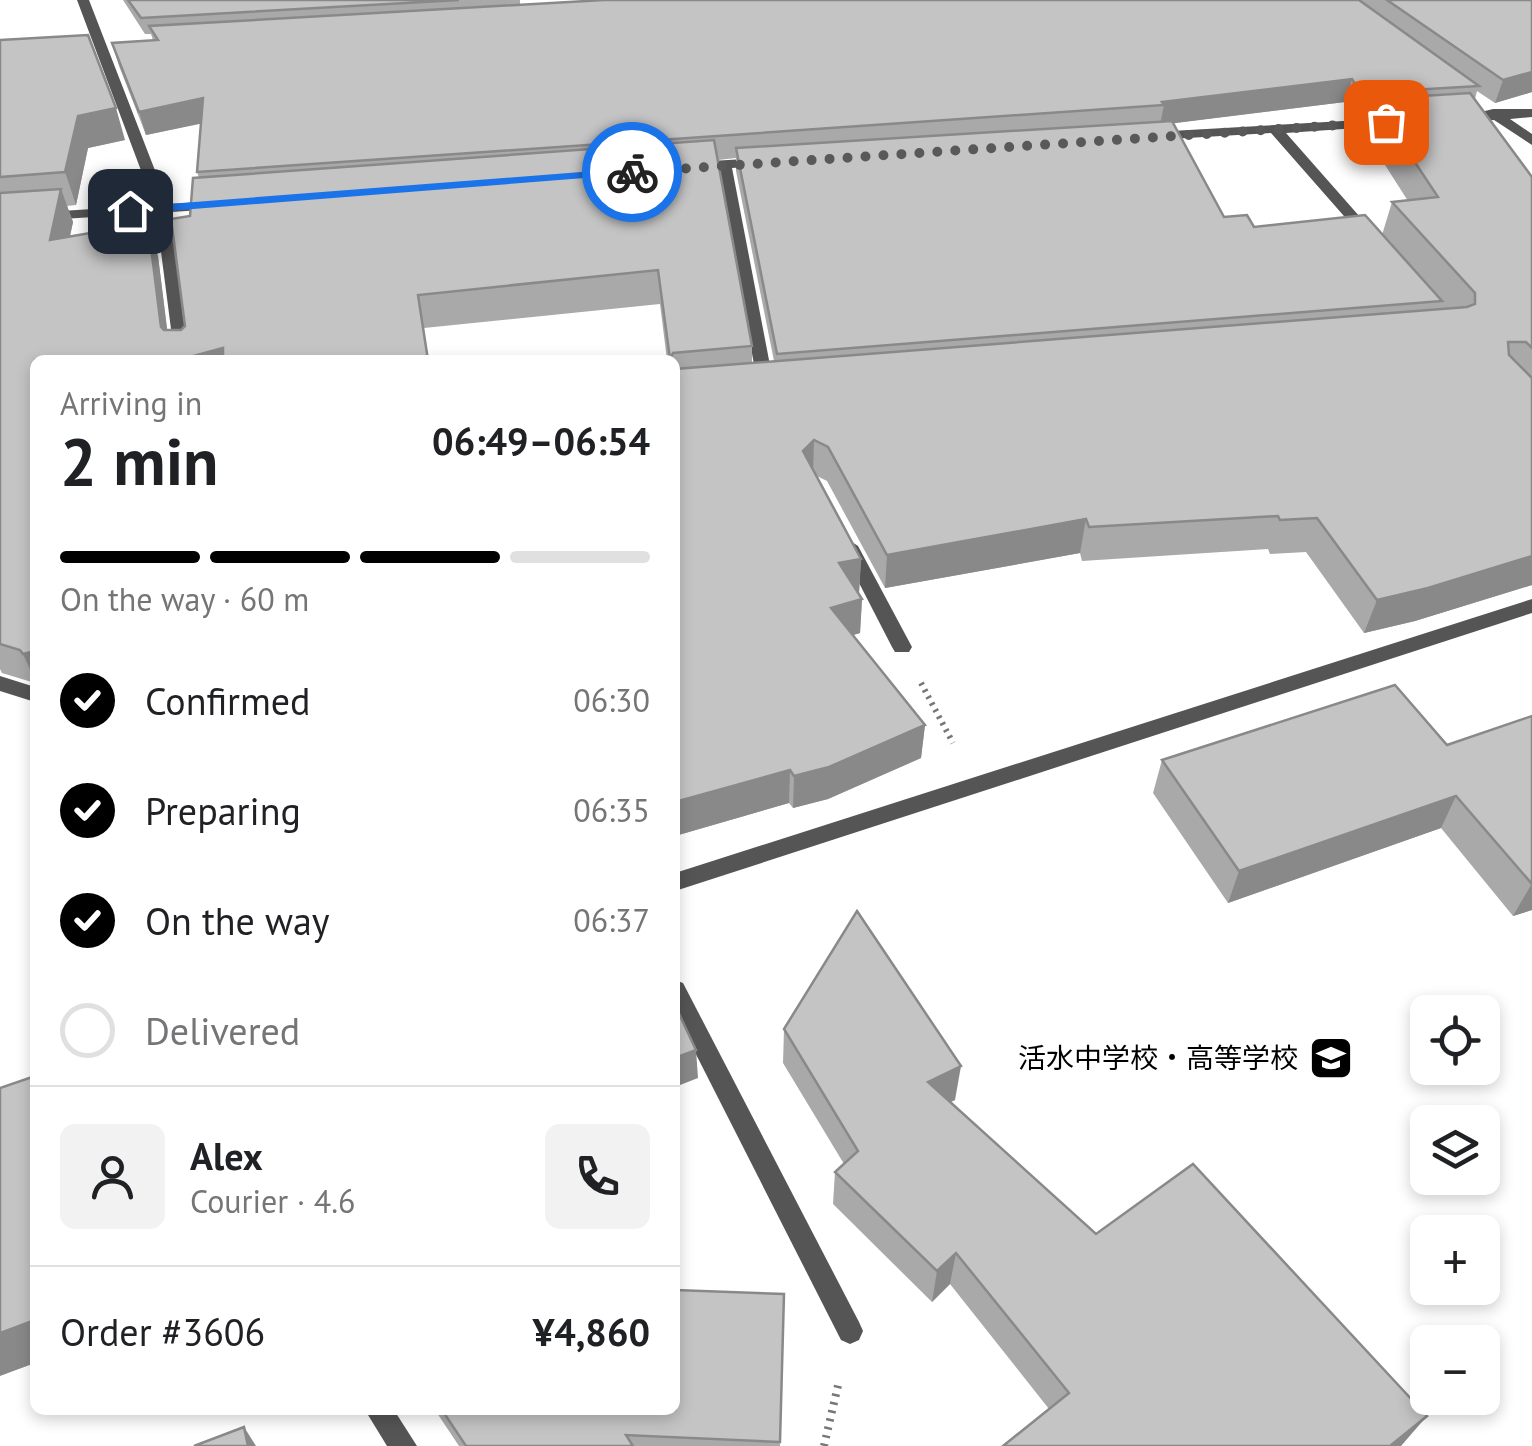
<!DOCTYPE html>
<html lang="en">
<head>
<meta charset="utf-8">
<style>
	:root { --surface:#fff; --page:#f2f2f2; --text:#202124; --muted:#757577; --line:#e0e0e0; --accent:#000 }
	body { margin:0; font-family:"PT Sans","Noto Sans JP",sans-serif; background:var(--page); color:var(--text); height:100vh; display:flex; flex-direction:column; font-size:38px; white-space:nowrap }
	* { box-sizing:border-box; margin:0 }
	p { font-size:32px; color:var(--muted) }
	.icon { flex:none; width:55px; height:55px; fill:none; stroke:currentColor; stroke-width:2; stroke-linecap:round; stroke-linejoin:round }
	.map { position:relative; flex:1; overflow:hidden }
	.drawer { position:absolute; left:30px; top:355px; width:650px; height:1060px; display:flex; flex-direction:column; background:var(--surface); border-radius:15px; box-shadow:0 5px 15px #0003 }
	.drawer>* { flex:none }
	.tools { position:absolute; left:1410px; top:995px; display:grid; gap:20px }
	.tools a { display:grid; place-items:center; width:90px; height:90px; border-radius:15px; background:var(--surface); box-shadow:0 5px 15px #0003; font-size:50px }
	.pin { position:absolute; display:grid; place-items:center; width:85px; height:85px; color:#fff; margin:-42px; border-radius:20px; box-shadow:0 5px 15px #0006 }
	.courier { position:absolute; display:grid; place-items:center; width:100px; height:100px; margin:-50px; border:8px solid #1a73e8; border-radius:50%; background:#fff; color:#222; box-shadow:0 2px 12px #0007 }
	.head em { font-style:normal; font-weight:700 }
	.head div { display:flex; flex-direction:column-reverse }
	.head { display:flex; align-items:center; justify-content:space-between; height:170px; padding:0 30px }
	h1 { font-size:65px; font-weight:700; line-height:75px }
	.bar { display:grid; grid-template-columns:repeat(4,1fr); gap:15px 10px; align-content:center; height:120px; padding:0 30px }
	.bar i { height:12px; border-radius:8px; background:var(--line) }
	.bar .selected { background:var(--accent) }
	.bar p { grid-column:span 4 }
	.line { display:flex; align-items:center; gap:25px; padding:0 30px; border-top:2px solid var(--line) }
	.line div { flex:1 }
	.round { display:grid; place-items:center; flex:none; width:105px; height:105px; border-radius:15px; background:var(--page) }
	ol { padding:0 30px; list-style:none }
	li { display:flex; align-items:center; gap:30px; height:110px }
	li p { margin-inline-start:auto }
	li .icon { padding:10px; border-radius:50%; background:var(--accent); color:#fff; stroke-width:4 }
	li:last-child { color:var(--muted) }
	li i { width:55px; height:55px; border:5px solid var(--line); border-radius:50% }
	.map>svg:first-child { display:block }
	.lines { fill:none; stroke-linecap:round; stroke-linejoin:round }
	.path-far1 { stroke:#777; stroke-width:6; stroke-dasharray:2.5 5; stroke-linecap:butt }
	.path { stroke:#777; stroke-width:8; stroke-dasharray:2.5 6; stroke-linecap:butt }
	.lane { fill:#555; fill-rule:evenodd }
	.street { fill:#555; fill-rule:evenodd }
	.wall { fill:#a9a9a9; fill-rule:evenodd }
	.shaded-wall { fill:#898989 }
	.building { fill:#c4c4c4; stroke:#898989; stroke-width:2.5 }
	.route { fill:#1a73e8 }
	.done { stroke:#595959; stroke-width:10; stroke-dasharray:0 18 }
	.labels { text-anchor:middle; stroke-width:9; stroke-linejoin:round; paint-order:stroke }
	.poi-label { font-size:28px; fill:#000; stroke:#fff; text-anchor:end }
</style>
</head>
<body>
<div class="map">
<svg width="1532" height="1446" viewBox="0 0 1532 1446">
	<rect width="100%" height="100%" fill="#fff"/>
	<g class="lines">
		<!-- path-far1 -->
		<polyline class="path-far1" points="921,683 953,743"/>
		<!-- path -->
		<polyline class="path" points="824,1446 839,1381"/>
		<!-- lane -->
		<polygon class="lane" points="675,980 683,983 859,1322 863,1331 859,1340 850,1344 841,1340 675,1013"/>
		<!-- street -->
		<g class="street">
			<polygon points="77,0 89,0 168,204 218,201 225,205 218,209 171,212 191,360 175,360 156,213 0,223 0,215 154,205"/>
			<polygon points="1493,109 1532,109 1532,117 1510,119 1532,134 1532,145 1494,120 1464,122 1457,118"/>
			<polygon points="1395,118 1402,122 1400,125 1286,133 1375,234 1378,237 1370,242 1365,240 1271,133 1154,140 1147,136 1154,132"/>
			<polygon points="761,158 766,159 766,165 732,168 774,386 766,391 758,386 718,169 695,170 688,166 695,162"/>
			<polygon points="849,540 858,546 912,647 909,652 895,652 892,647 840,546"/>
			<polygon points="1532,599 1532,613 675,891 675,873"/>
			<polygon points="0,676 35,687 35,702 0,691"/>
			<polygon points="365,1410 394,1410 417,1446 387,1446"/>
		</g>
	</g>
	<!-- wall -->
	<g class="wall">
		<path d="M123 0H520V5L604 0H1532V92L1495 103 1477 91 1475 99 1532 177V585L1415 621 1364 633 1306 552 1270 554 1268 549 1082 561 1080 553 885 588 827 481 817 476 861 559 859 593H858L862 599 860 633 853 635 925 725 921 758 828 799 793 808 789 803 675 836V360H667L660 304 424 328 35 360V683L2 673 0 669V40L125 140 88 148 76 205 67 206 73 222 70 236 158 256 167 330H181L185 326 190 216 199 178 197 172 201 123 146 135 119 66 112 43 153 40 151 34H145ZM1345 102 1354 116 1369 115 1364 132 1408 201 1392 202 1382 235 1254 227 1224 217 1173 123ZM736 158V171L774 361 752 363V346L718 160Z"/>
		<polygon points="1532,716 1532,910 1513,916 1441,828 1228,903 1153,793 1162,760 1447,745"/>
		<polygon points="784,1029 955,1100 950,1102 1096,1234 1405,1443 1049,1409 950,1284 932,1302 833,1204 835,1172 844,1164 783,1063"/>
		<polygon points="784,1294 780,1446 459,1446 435,1410 675,1410"/>
	</g>
	<!-- shaded-wall -->
	<g class="shaded-wall">
		<polygon points="1532,72 1532,92 1495,103 1503,80"/>
		<polygon points="1352,79 1345,102 1160,125 1164,105 1162,102"/>
		<polygon points="203,98 209,122 146,135 139,112"/>
		<polygon points="116,108 125,140 88,148 76,205 65,172 78,116"/>
		<polygon points="61,189 73,222 62,273 50,240"/>
		<polygon points="148,223 158,256 171,360 161,327"/>
		<polygon points="223,348 227,360 179,360"/>
		<polygon points="814,440 813,474 803,451"/>
		<polygon points="1086,519 1080,553 885,588 887,555"/>
		<polygon points="1532,556 1532,585 1415,621 1364,633 1377,600"/>
		<polygon points="861,559 859,593 838,597 839,563"/>
		<polygon points="862,599 860,633 830,642 831,608"/>
		<polygon points="35,651 35,680 23,654"/>
		<polygon points="925,725 921,758 828,799 793,808 794,776"/>
		<polygon points="790,770 789,803 675,836 675,802"/>
		<polygon points="1456,796 1441,828 1228,903 1239,871"/>
		<polygon points="1532,884 1532,910 1513,916 1531,885"/>
		<polygon points="696,1050 698,1078 675,1087 675,1058"/>
		<polygon points="961,1066 955,1100 923,1115 928,1082"/>
		<polygon points="956,1253 950,1284 932,1302 937,1271"/>
		<polygon points="35,1320 35,1363 0,1376 0,1333"/>
		<polygon points="1427,1416 1401,1446 1390,1446"/>
		<polygon points="244,1427 256,1446 248,1446"/>
	</g>
	<!-- building -->
	<g class="building">
		<polygon points="128,0 459,0 141,18"/>
		<polygon points="604,0 1359,0 1479,86 1361,93 1352,79 1162,102 1164,105 197,172 203,98 139,112 112,43 158,40 149,26"/>
		<polygon points="1387,0 1532,0 1532,72 1503,80"/>
		<polygon points="88,35 116,108 78,116 65,172 0,177 0,40"/>
		<polygon points="1470,93 1532,177 1532,348 1526,342 1508,342 1509,355 1532,378 1532,556 1428,588 1377,600 1317,518 1280,520 1278,516 1089,527 1086,519 887,555 828,447 814,440 803,451 861,559 839,563 862,599 831,608 925,725 829,767 794,776 790,770 675,802 675,369 1467,307 1475,304 1475,293 1392,202 1438,197 1373,99"/>
		<polygon points="1172,121 1224,217 1247,215 1254,227 1365,215 1442,301 777,354 736,148"/>
		<polygon points="714,140 752,346 673,353 670,359 658,270 418,295 428,360 223,360 223,348 179,360 35,360 35,651 23,654 20,650 0,644 0,193 61,189 50,240 148,223 161,327 164,330 181,330 185,326 171,219 190,216 193,178"/>
		<polygon points="1395,685 1447,745 1532,716 1532,884 1456,796 1239,871 1162,760"/>
		<polygon points="857,911 961,1066 928,1082 1096,1234 1193,1164 1427,1416 1390,1446 1003,1446 1069,1393 956,1253 937,1271 835,1172 858,1151 784,1029"/>
		<polygon points="675,1005 696,1050 675,1058"/>
		<polygon points="35,1076 35,1320 0,1333 0,1088"/>
		<polygon points="675,1290 784,1294 780,1442 626,1435 633,1446 466,1446 442,1410 675,1410"/>
		<polygon points="244,1427 248,1446 194,1446"/>
	</g>
	<!-- route -->
	<polygon class="route" points="632,168 636,174 130,214 124,211 130,207"/>
	<g class="lines">
		<!-- done -->
		<polyline class="done" points="632,172 1386,122"/>
	</g>
	<!-- icons -->
	<defs>
		<g id="school-square" transform="scale(2.25)"><rect x="-9" y="-9" width="18" height="18" rx="4" fill="#000" stroke="#fff"/><path d="M0-5L7-2L0 1L-7-2ZM-4 1L0 2.5L4 1V4Q0 6-4 4Z" fill="#fff"/></g>
	</defs>
	<g fill-rule="evenodd">
		<use href="#school-square" x="1331" y="1058"/>
	</g>
	<g class="labels">
		<!-- poi labels -->
		<g class="poi-label">
			<text x="1298" y="1068">活水中学校・高等学校</text>
		</g>
	</g>
</svg>
<div class="tools">
<a><svg class="icon" aria-label="locate" viewBox="0 0 24 24"><circle cx="12" cy="12" r="6"/><path d="M12 2v4M12 18v4M2 12h4M18 12h4"/></svg></a>
<a><svg class="icon" aria-label="layers" viewBox="0 0 24 24"><path d="M12 4l9 5-9 5-9-5zM3 14l9 5 9-5"/></svg></a>
<a>+</a>
<a>−</a>
</div>
<div class="pin" style="left:1386px;top:122px;background:#ea580c"><svg class="icon" aria-label="bag" viewBox="0 0 24 24"><path d="M5 8h14l-1 12H6zM9 8a3 3 0 0 1 6 0"/></svg></div>
<div class="pin" style="left:130px;top:211px;background:#1f2937"><svg class="icon" aria-label="home" viewBox="0 0 24 24"><path d="M3 11l9-7 9 7M6 9v11h12V9"/></svg></div>
<div class="courier" style="left:632px;top:172px"><svg class="icon" aria-label="bike" viewBox="0 0 24 24"><circle cx="6" cy="16" r="4"/><circle cx="18" cy="16" r="4"/><path d="M6 16l4-8h5l3 8M10 8l3 8H6M13 5h3"/></svg></div>
<section class="drawer">
<div class="head"><div><h1>2 min</h1><p>Arriving in</p></div><em>06:49–06:54</em></div>
<div class="bar"><i class="selected"></i><i class="selected"></i><i class="selected"></i><i></i><p>On the way · 60 m</p></div>
<ol>
<li><svg class="icon" aria-label="check" viewBox="0 0 24 24"><path d="M5 12l5 5 9-10"/></svg>Confirmed<p>06:30</p></li>
<li><svg class="icon" aria-label="check" viewBox="0 0 24 24"><path d="M5 12l5 5 9-10"/></svg>Preparing<p>06:35</p></li>
<li><svg class="icon" aria-label="check" viewBox="0 0 24 24"><path d="M5 12l5 5 9-10"/></svg>On the way<p>06:37</p></li>
<li><i></i>Delivered</li>
</ol>
<div class="line" style="height:180px"><a class="round"><svg class="icon" aria-label="person" viewBox="0 0 24 24"><circle cx="12" cy="8" r="4"/><path d="M4 21q1-7 8-7t8 7"/></svg></a><div><b>Alex</b><p>Courier · 4.6</p></div><a class="round"><svg class="icon" aria-label="phone" viewBox="0 0 24 24"><path d="M5 4h4l2 5-3 2q2 4 5 5l2-3 5 2v4C11 20 4 13 5 4z"/></svg></a></div>
<div class="line" style="height:130px"><div>Order #3606</div><b>¥4,860</b></div>
</section>
</div>
</body>
</html>
